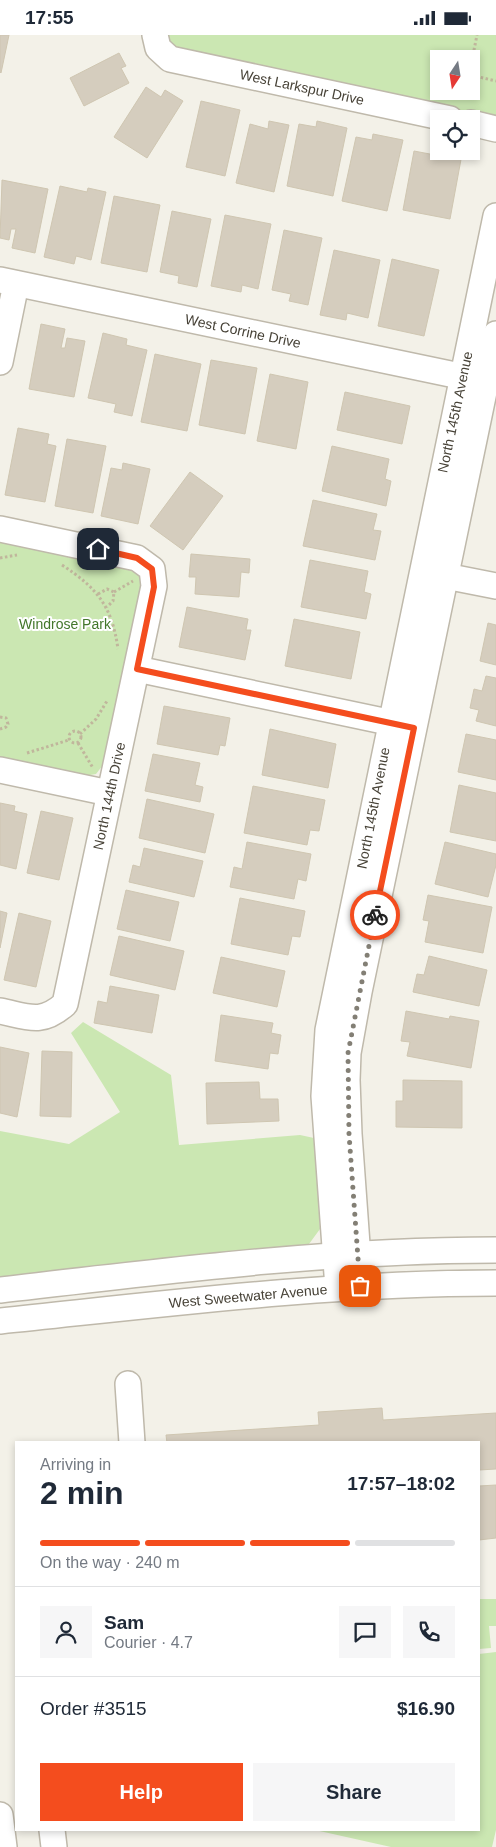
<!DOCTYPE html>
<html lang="en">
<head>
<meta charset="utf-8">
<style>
	:root { --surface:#fff; --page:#f6f6f7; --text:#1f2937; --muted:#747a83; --line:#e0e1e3; --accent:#f44d1e }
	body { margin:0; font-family:Helvetica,sans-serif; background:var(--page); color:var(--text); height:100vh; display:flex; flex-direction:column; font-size:19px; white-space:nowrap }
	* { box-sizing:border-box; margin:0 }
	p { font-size:16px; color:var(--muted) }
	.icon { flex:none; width:28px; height:28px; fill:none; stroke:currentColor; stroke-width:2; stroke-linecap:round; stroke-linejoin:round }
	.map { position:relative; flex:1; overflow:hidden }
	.side { position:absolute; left:15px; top:1406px; width:465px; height:390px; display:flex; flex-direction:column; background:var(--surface); border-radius:0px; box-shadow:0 2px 8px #0003 }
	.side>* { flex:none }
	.needle { width:32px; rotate:192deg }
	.controls { position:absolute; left:430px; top:15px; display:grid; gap:10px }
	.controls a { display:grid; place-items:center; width:50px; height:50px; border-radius:0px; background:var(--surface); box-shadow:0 2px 8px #0003; font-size:25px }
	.pin { position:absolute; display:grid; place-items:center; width:42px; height:42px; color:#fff; margin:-21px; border-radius:10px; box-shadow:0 2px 8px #0006 }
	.courier { position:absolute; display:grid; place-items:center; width:50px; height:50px; margin:-25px; border:4px solid #f44d1e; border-radius:50%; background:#fff; color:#222; box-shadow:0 1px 6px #0007 }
	.summary em { font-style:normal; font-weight:700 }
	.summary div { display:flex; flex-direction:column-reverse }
	.summary { display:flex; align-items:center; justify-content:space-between; height:85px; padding:0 25px }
	h1 { font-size:32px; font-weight:700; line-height:38px }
	.bar { display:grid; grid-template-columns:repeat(4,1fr); gap:8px 5px; align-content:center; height:60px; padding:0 25px }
	.bar i { height:6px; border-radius:4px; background:var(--line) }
	.bar .active { background:var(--accent) }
	.bar p { grid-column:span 4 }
	.line { display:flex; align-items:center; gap:12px; padding:0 25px; border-top:1px solid var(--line) }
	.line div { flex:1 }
	.round { display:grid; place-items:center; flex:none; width:52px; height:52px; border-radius:0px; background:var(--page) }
	.cta { display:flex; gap:10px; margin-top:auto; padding:10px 25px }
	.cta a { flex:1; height:58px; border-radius:0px; background:var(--accent); color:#fff; font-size:20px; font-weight:700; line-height:58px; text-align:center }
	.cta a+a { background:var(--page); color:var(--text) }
	.status { display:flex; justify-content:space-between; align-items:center; height:35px; padding:0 25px; background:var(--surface); direction:ltr }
	.status svg { height:14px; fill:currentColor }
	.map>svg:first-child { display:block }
	.green { fill:#cbe7b2; fill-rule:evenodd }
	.building { fill:#d5cdbe; stroke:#cfc6b1 }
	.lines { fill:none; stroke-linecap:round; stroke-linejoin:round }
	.minor-casing { stroke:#bfb9ab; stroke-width:28 }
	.path { stroke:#c0b69c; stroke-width:3; stroke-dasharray:2.5 2.5; stroke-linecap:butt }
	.minor { stroke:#fff; stroke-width:25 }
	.done { stroke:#837f75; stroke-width:5; stroke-dasharray:0 9 }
	.route { stroke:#f44d1e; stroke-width:6 }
	.labels { text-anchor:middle; stroke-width:4; stroke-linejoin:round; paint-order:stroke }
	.street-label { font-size:14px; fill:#474237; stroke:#fff }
	.park-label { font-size:14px; fill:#43772b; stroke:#fff }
</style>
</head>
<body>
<div class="status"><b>17:55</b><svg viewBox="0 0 49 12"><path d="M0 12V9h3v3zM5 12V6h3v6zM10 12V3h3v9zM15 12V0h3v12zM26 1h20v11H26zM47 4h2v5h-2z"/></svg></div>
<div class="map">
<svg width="496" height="1812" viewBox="0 0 496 1812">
	<rect width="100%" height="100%" fill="#f3f1e8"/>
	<!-- green -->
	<g class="green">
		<path d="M160 0H496V85L168 15ZM439 24H471V56H439Z"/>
		<polygon points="0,507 127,534 138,539 142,547 103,730 96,739 84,741 0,723"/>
		<polygon points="83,987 171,1040 179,1110 300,1100 314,1103 320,1194 309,1209 0,1247 0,1096 69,1109 120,1077 71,998"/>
		<polygon points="479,1564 496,1564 496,1591 489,1591 491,1613 479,1614"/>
		<polygon points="496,1617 496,1795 492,1812 391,1812 315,1795 479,1795 479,1619"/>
	</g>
	<!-- building -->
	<g class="building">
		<polygon points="0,0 9,0 1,38 0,37"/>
		<polygon points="119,18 126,31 121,33 129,48 84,71 70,43"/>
		<polygon points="146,52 161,62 165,55 183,66 147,123 114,102"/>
		<polygon points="201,66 240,75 225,141 186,132"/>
		<polygon points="269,86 289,90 274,157 236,148 250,89 268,94"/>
		<polygon points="317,86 347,93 333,161 287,151 299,89 316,92"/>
		<polygon points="373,99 403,105 387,176 342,166 356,102 372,105"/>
		<polygon points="436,114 439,116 462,119 450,184 403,175 414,116 435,120"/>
		<polygon points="2,145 48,154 35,218 12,213 16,194 11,194 9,205 0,203"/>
		<polygon points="60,151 87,157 88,153 106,157 91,225 76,221 74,229 44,222"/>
		<polygon points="114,161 160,170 147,237 101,228"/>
		<polygon points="172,176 211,184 197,252 178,248 179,241 160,237"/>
		<polygon points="225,180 271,189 258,254 242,250 241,257 211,251"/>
		<polygon points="284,195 322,203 308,270 289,266 291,259 272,255"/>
		<polygon points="334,215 380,225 368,283 347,278 346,285 320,280"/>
		<polygon points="392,224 439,235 424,301 378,291"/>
		<polygon points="41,289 65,294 61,313 65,313 67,303 85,306 74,362 29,354"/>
		<polygon points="103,298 127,304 126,310 147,315 132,381 114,377 116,369 88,363"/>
		<polygon points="155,319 201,329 187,396 141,387"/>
		<polygon points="211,325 257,333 245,399 199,390"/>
		<polygon points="270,339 308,347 296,414 257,406"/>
		<polygon points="345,357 410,371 402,409 337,395"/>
		<polygon points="18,393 49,399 47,409 56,411 45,467 5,460"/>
		<polygon points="67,404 106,411 93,478 55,471"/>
		<polygon points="332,411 389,424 385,444 391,446 386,471 322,456"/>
		<polygon points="123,428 150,434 138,489 101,481 111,433 122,435"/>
		<polygon points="190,437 223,461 183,515 150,491"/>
		<polygon points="313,465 377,479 373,495 381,496 375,525 303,511"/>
		<polygon points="191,519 250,524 249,538 241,537 239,562 195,559 196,542 189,542"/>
		<polygon points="310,525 368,536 364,557 371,559 366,584 301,572"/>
		<polygon points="187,572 248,584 246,595 251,595 245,625 179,612"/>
		<polygon points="294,584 360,597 351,644 285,631"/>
		<polygon points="488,588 496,590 496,630 480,626"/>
		<polygon points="486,641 496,643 496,691 476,686 479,675 470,673 474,654 482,656"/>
		<polygon points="164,671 230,683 225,711 220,710 218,720 157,709"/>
		<polygon points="270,694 336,709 328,753 262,740"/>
		<polygon points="466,699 496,705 496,745 458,737"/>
		<polygon points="153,719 200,728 195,750 203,752 200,767 145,756"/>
		<polygon points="459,750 496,758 496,806 450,797"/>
		<polygon points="253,751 325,765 319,796 310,795 307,810 244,798"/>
		<polygon points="147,764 214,779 205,818 139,803"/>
		<polygon points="0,768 15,771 14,776 27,779 16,834 0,830"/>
		<polygon points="41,776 73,783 59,845 27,838"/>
		<polygon points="247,807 311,819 306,846 298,844 294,864 230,852 234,832 242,834"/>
		<polygon points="445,807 496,819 496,830 488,862 435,849"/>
		<polygon points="144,813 203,826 194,862 129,847 133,830 140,832"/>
		<polygon points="126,855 179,867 170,906 117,894"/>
		<polygon points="428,860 492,872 483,918 425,907 429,886 423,885"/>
		<polygon points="240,863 305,876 300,902 292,901 288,920 231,909"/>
		<polygon points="0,876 7,878 0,913"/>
		<polygon points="19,878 51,886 36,952 4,945"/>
		<polygon points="119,901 184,916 175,955 110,940"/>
		<polygon points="429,921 487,935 479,971 413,957 417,939 424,940"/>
		<polygon points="221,922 285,936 277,972 213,958"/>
		<polygon points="110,951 159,960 152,998 94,988 98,966 107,968"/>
		<polygon points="406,976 449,984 450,981 479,986 471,1033 407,1021 410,1007 401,1006"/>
		<polygon points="221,980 273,988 271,998 281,1000 278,1019 270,1018 268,1034 215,1026"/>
		<polygon points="0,1012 29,1018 17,1082 0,1078"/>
		<polygon points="42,1016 72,1017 71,1082 40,1081"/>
		<polygon points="403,1045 462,1046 462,1093 396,1092 396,1066 403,1066"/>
		<polygon points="259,1047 260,1064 278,1064 279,1086 207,1089 206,1048"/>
		<polygon points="382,1373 383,1385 496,1378 496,1434 479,1435 479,1408 167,1408 166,1400 319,1390 318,1377"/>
		<polygon points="496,1450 496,1503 479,1505 479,1451"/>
	</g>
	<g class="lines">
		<!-- minor casing -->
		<g class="minor-casing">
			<g id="minor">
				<polyline points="155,0 158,13 170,24 450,84"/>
				<polyline points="471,88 496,94"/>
				<polyline points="0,245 479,345"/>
				<polyline points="0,327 16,249"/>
				<path d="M0 494 137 523 152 534 154 551 65 969C41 990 29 982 0 976"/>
				<polyline points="430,538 496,551"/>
				<polyline points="137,634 407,691"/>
				<polyline points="0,735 109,758"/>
				<polyline points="360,1251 349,1099 347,1045 348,1018 359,957 496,299"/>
				<polyline points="338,1253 324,1061 328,995 496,181"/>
				<path d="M0 1255C164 1236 330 1215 496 1215"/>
				<path d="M0 1286C165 1269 330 1248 496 1248"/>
				<polyline points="128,1349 132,1408"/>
				<polyline points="0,1780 4,1812"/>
				<polyline points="52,1795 54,1812"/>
			</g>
		</g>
		<!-- path -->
		<g class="path">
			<polyline points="471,30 477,0"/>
			<polyline points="471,40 496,46"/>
			<polyline points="0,523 17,520"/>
			<path d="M62 530C97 553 112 571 118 614"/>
			<polyline points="114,557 133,546"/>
			<polyline points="98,559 107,554 114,557 113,566 107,572"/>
			<polyline points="0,682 6,683 8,689 6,692 0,694"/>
			<circle cx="75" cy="702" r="6"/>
			<polyline points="80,699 96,684 107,666"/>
			<polyline points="78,708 93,733"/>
			<polyline points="27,718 69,705"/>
		</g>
		<!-- minor -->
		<use href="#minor" class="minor"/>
	</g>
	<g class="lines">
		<!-- done -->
		<polyline class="done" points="360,1251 349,1099 348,1018 375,880"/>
		<!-- route -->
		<polyline class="route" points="98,514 137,523 152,534 154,552 137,634 414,693 375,880"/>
	</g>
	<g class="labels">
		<!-- street labels -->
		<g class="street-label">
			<text transform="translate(302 52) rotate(12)" y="5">West Larkspur Drive</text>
			<text transform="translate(243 296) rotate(12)" y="5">West Corrine Drive</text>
			<text transform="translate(455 377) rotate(-78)" y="5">North 145th Avenue</text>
			<text transform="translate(109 761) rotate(-78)" y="5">North 144th Drive</text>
			<text transform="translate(373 773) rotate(-79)" y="5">North 145th Avenue</text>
			<text transform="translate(248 1261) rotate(-5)" y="5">West Sweetwater Avenue</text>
		</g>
		<!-- park labels -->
		<g class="park-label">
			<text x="65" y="594">Windrose Park</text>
		</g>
	</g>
</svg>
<div class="controls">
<a><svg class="needle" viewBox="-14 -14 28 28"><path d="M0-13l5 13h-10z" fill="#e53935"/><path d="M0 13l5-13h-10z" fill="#747a83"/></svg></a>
<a><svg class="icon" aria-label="locate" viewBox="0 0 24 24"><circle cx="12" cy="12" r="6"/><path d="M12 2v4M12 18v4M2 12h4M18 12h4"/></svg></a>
</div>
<div class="pin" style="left:360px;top:1251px;background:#ea580c"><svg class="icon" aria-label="bag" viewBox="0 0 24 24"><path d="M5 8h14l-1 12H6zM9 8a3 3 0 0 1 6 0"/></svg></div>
<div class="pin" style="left:98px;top:514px;background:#1f2937"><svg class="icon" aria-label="home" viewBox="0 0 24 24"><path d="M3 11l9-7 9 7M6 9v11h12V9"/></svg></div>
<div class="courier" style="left:375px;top:880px"><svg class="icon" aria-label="bike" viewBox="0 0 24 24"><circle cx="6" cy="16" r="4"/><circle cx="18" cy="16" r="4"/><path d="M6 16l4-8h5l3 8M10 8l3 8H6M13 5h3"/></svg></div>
<section class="side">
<div class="summary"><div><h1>2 min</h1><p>Arriving in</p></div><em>17:57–18:02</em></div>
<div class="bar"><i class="active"></i><i class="active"></i><i class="active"></i><i></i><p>On the way · 240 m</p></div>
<div class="line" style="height:90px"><a class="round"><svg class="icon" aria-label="person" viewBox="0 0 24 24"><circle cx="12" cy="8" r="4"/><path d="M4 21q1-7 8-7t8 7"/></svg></a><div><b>Sam</b><p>Courier · 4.7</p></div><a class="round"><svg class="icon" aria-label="chat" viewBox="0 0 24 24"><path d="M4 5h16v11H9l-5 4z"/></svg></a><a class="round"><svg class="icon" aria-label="phone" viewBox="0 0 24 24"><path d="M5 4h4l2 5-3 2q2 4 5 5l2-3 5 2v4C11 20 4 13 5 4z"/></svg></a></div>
<div class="line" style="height:65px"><div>Order #3515</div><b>$16.90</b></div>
<div class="cta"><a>Help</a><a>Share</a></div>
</section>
</div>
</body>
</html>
